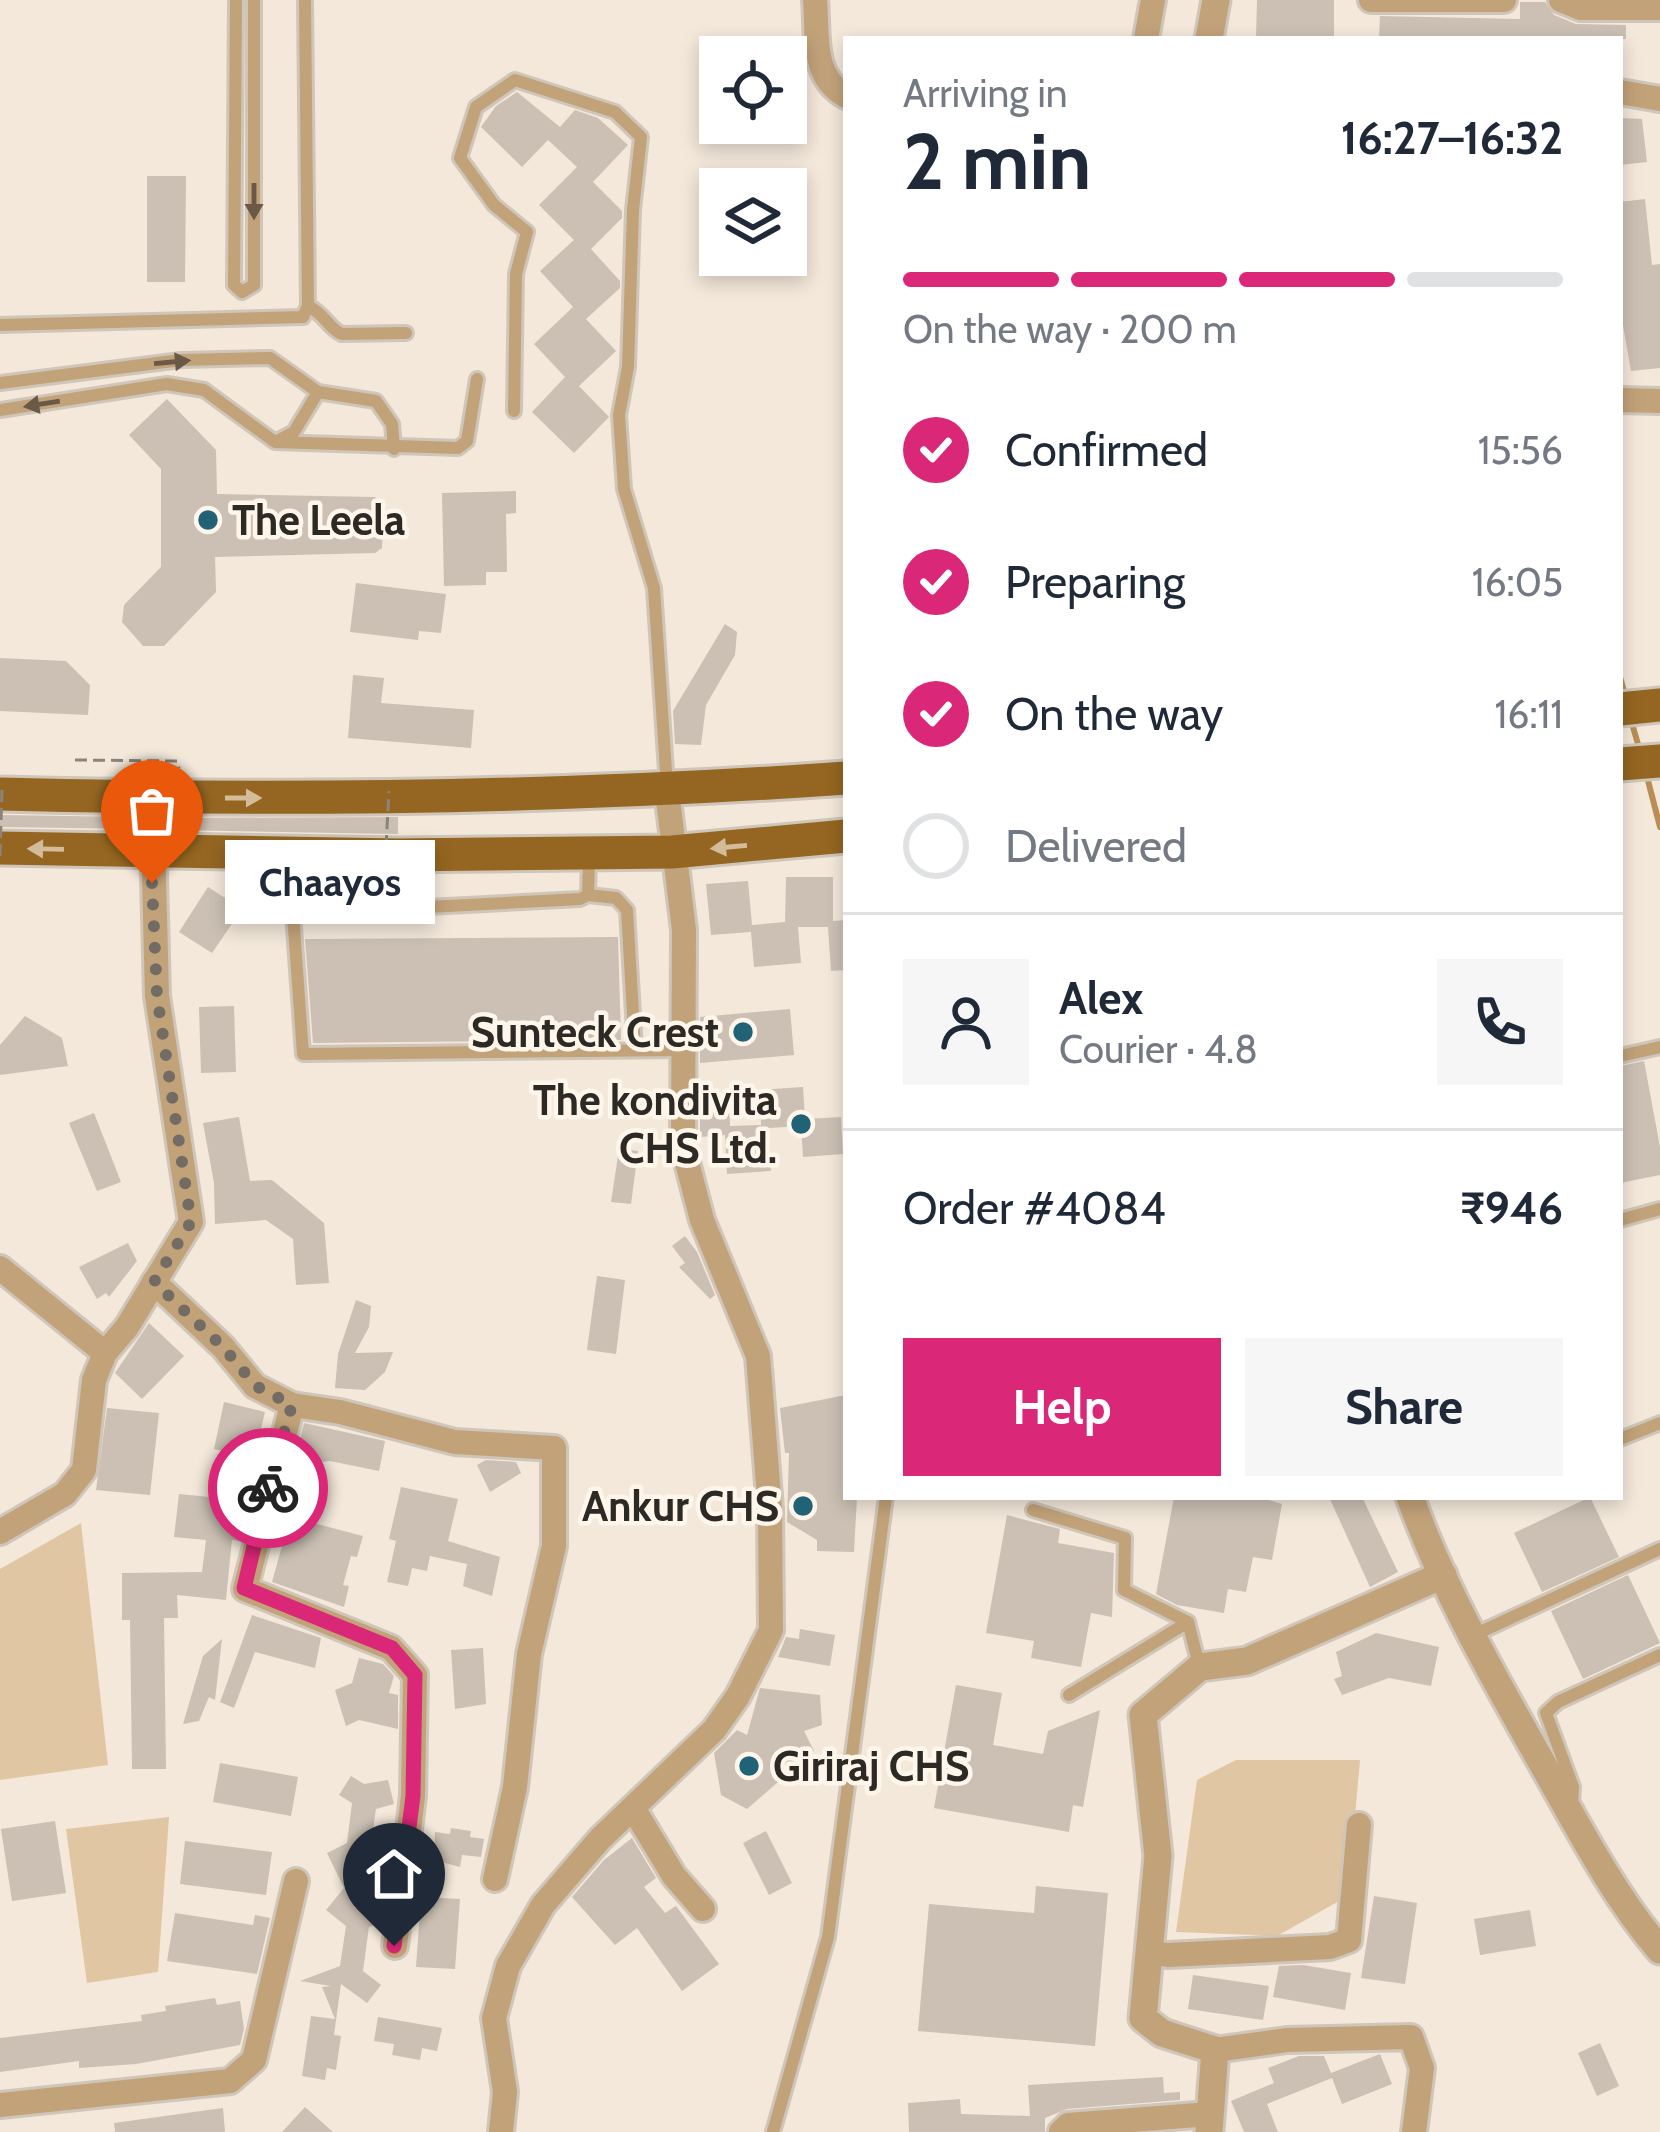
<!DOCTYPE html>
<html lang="en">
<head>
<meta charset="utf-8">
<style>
	:root { --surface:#fff; --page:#f6f6f7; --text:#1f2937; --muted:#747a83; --line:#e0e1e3; --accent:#db2777 }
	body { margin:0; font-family:Cabin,sans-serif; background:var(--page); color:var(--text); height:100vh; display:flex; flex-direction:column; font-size:45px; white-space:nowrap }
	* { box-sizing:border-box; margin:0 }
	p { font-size:39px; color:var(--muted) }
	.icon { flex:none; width:66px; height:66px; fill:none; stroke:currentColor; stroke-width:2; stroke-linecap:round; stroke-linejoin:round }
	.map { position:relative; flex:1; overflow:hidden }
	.side { position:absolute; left:843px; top:36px; width:780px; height:1464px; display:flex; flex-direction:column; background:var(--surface); border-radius:0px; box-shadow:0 6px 18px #0003 }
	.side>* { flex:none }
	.tools { position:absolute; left:699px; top:36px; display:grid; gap:24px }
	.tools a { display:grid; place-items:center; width:108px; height:108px; border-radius:0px; background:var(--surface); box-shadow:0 6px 18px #0003; font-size:60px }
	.pin { position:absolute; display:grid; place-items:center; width:102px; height:102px; color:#fff; margin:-123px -51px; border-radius:50% 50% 50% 0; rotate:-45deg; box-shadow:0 0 12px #0007 }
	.pin .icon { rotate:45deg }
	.courier { position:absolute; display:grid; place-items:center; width:120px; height:120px; margin:-60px; border:9px solid #db2777; border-radius:50%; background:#fff; color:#222; box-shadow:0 3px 15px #0007 }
	.bubble { position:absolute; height:84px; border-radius:0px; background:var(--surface); box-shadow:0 6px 18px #0003; font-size:39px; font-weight:800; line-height:84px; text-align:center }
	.head em { font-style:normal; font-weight:800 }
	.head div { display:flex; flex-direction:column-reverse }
	.head { display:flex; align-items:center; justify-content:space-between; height:204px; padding:0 60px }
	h1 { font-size:78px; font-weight:800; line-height:90px }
	.bar { display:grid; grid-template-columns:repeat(4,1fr); gap:18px 12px; align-content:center; height:144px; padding:0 60px }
	.bar i { height:15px; border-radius:9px; background:var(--line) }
	.bar .active { background:var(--accent) }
	.bar p { grid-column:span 4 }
	.line { display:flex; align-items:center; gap:30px; padding:0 60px; border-top:3px solid var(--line) }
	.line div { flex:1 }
	.round { display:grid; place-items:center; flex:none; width:126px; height:126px; border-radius:0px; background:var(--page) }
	ol { padding:0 60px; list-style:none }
	li { display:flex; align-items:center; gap:36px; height:132px }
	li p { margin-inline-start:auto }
	li .icon { padding:12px; border-radius:50%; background:var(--accent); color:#fff; stroke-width:4 }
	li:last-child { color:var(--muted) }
	li i { width:66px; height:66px; border:6px solid var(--line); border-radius:50% }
	.primary-button { display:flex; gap:24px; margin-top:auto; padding:24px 60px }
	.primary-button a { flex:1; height:138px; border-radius:0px; background:var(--accent); color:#fff; font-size:48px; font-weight:800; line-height:138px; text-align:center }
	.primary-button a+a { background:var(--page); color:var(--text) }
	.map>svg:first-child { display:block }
	.green { fill:#e1c6a4 }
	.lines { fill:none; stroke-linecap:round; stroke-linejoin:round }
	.stream { stroke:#b98e56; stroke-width:6 }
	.building { fill:#cbc0b3 }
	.service-casing { stroke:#cfc6b9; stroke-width:18 }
	.minor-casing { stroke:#cfc6b9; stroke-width:30 }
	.tertiary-casing { stroke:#cfc6b9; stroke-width:33 }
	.primary-casing { stroke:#cfc6b9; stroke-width:39 }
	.path { stroke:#8b847b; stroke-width:3; stroke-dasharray:12 6; stroke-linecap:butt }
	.service { stroke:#c2a279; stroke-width:12 }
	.minor { stroke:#c2a279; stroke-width:24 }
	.tertiary { stroke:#c2a279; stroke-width:27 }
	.primary { stroke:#946621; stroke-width:33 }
	.path-bridge { stroke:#8b847b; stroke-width:3; stroke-dasharray:12 6; stroke-linecap:butt }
	.oneway { fill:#695946 }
	.oneway2 { fill:#d4bc9a }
	.done { stroke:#726c64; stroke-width:12; stroke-dasharray:0 21.6 }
	.route { stroke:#db2777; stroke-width:15 }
	.poi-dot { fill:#226277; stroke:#fef6eb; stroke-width:4.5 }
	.labels { text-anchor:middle; stroke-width:9; stroke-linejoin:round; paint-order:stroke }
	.poi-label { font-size:42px; font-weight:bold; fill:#2d2924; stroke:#fef6eb; text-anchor:end }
</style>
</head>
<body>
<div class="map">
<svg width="1660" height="2132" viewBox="0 0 1660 2132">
	<rect width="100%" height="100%" fill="#f3e8da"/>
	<!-- green -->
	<g class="green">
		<polygon points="81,1523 108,1765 0,1780 0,1569"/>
		<polygon points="1236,1760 1360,1760 1348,1896 1277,1936 1176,1932 1197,1780"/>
		<polygon points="169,1817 158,1972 87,1983 66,1829"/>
	</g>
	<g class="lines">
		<!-- stream -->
		<g class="stream">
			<polyline points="1620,677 1625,695"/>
			<polyline points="1631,720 1640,751"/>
			<polyline points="1646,773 1660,827"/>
		</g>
	</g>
	<!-- building -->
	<g class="building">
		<polygon points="1257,0 1334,0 1334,39 1256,39"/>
		<polygon points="1520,2 1545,2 1554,15 1576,24 1626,25 1626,39 1379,39 1380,16 1520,19"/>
		<polygon points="517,92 560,127 575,110 598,118 628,145 593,182 622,211 622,218 591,249 620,281 620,288 586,319 616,351 579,386 609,417 574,453 532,412 565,377 534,344 573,307 540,271 574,240 539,205 577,167 548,140 522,167 481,127 496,106"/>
		<polygon points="1620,118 1642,119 1647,162 1620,165"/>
		<polygon points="147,176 186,176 185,282 147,282"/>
		<polygon points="1645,199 1652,265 1660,264 1660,368 1631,371 1620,308 1620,202"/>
		<polygon points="167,399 216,450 217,494 375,497 384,506 382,548 375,553 215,557 216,592 164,646 143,646 122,622 124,605 161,567 161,469 129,435"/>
		<polygon points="516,491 516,513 506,514 507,572 486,572 486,585 444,586 442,493"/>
		<polygon points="356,583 446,594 441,633 419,631 418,640 350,632"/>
		<polygon points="725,624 737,632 735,655 706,705 701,745 675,744 673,711"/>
		<polygon points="0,658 66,661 90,685 88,715 0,711"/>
		<polygon points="353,675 384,678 381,703 474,710 471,748 348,738"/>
		<polygon points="0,815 136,817 136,829 0,827"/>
		<polygon points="398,817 398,834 169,830 169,818"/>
		<polygon points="786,877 833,877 833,921 846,920 846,970 831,971 828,927 798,927 801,963 754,967 751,932 711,935 706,884 748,881 752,925 785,922"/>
		<polygon points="208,887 242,909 212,953 179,932"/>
		<polygon points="618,937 621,1040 313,1043 305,939"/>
		<polygon points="234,1006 236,1072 201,1073 199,1007"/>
		<polygon points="790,1009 794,1055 700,1063 700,1017"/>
		<polygon points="25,1016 62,1038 68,1066 0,1075 0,1045"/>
		<polygon points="1644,1061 1660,1147 1660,1175 1620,1183 1620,1066"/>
		<polygon points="803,1087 805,1119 841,1117 843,1154 803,1157 801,1126 769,1128 771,1171 727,1174 725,1135 700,1137 700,1100 729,1099 730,1126 761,1125 760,1090"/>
		<polygon points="94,1113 121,1182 97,1191 69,1123"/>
		<polygon points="239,1117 250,1181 272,1180 324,1223 329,1283 296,1285 293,1239 266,1220 215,1224 214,1183 203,1123"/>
		<polygon points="619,1149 638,1151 631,1204 611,1202"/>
		<polygon points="685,1236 697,1252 715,1295 710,1299 679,1267 685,1263 672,1246"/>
		<polygon points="128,1243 137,1261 109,1297 106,1293 97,1299 79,1267"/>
		<polygon points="597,1276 625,1280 616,1354 587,1350"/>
		<polygon points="356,1300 371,1306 369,1327 355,1353 393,1352 385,1372 365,1390 335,1388 338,1354"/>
		<polygon points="149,1323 184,1356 142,1399 115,1373"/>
		<polygon points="846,1395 846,1497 857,1497 854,1552 817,1551 817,1540 787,1522 789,1453 785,1453 780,1408"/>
		<polygon points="224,1402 265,1412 254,1458 214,1449"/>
		<polygon points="107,1408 159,1413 150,1495 96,1490"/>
		<polygon points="304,1423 385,1441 379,1471 330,1461 320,1462 315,1483 290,1478"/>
		<polygon points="486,1460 516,1462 521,1473 490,1492 477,1465"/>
		<polygon points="401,1487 458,1499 448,1541 500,1557 492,1596 463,1586 467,1564 430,1556 427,1571 412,1568 408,1586 387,1582 396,1541 389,1539"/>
		<polygon points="179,1494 250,1501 240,1541 232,1540 226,1600 177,1595 178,1618 164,1618 166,1769 132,1769 130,1620 122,1620 122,1573 202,1572 206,1540 174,1537"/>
		<polygon points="1174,1497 1259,1497 1282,1504 1272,1560 1253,1557 1246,1592 1228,1589 1224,1613 1177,1605 1156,1594"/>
		<polygon points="1329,1497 1362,1497 1398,1572 1370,1587"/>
		<polygon points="1590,1497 1619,1557 1542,1592 1514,1533"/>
		<polygon points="1007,1515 1060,1529 1058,1543 1114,1553 1112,1617 1091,1613 1081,1667 1031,1658 1034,1641 986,1633"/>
		<polygon points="290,1517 363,1536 357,1557 351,1556 343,1585 349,1586 344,1607 272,1582"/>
		<polygon points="1628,1575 1660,1643 1583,1679 1551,1611"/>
		<polygon points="252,1615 321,1638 315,1668 255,1652 234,1708 220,1702"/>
		<polygon points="800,1629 835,1635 830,1666 778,1657 786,1637 799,1639"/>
		<polygon points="1376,1633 1439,1647 1431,1686 1389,1678 1342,1695 1334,1679 1342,1676 1336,1652"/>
		<polygon points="222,1639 215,1700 209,1697 199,1721 183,1724 203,1656"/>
		<polygon points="483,1648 486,1704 455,1709 451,1650"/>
		<polygon points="359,1658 383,1664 394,1676 389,1693 398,1695 398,1729 359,1720 346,1726 335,1690 352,1683"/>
		<polygon points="956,1685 1002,1693 993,1745 1043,1754 1048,1731 1100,1710 1083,1807 1073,1805 1069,1832 934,1808"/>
		<polygon points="760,1688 820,1695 822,1725 804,1731 814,1751 747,1809 721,1795 714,1753 737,1730 747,1735"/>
		<polygon points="220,1763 298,1777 291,1816 213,1802"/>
		<polygon points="351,1776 364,1784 388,1780 394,1804 376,1809 370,1850 386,1860 354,1908 384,1898 381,1923 369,1927 363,1971 381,1985 367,2003 341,1984 334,2035 341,2036 336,2070 327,2068 325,2080 302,2076 311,2016 335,2019 322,1987 331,1986 300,1981 340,1966 346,1926 326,1910 344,1888 327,1853 347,1843 352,1803 339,1795"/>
		<polygon points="55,1821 66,1893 12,1901 1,1829"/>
		<polygon points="451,1828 471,1831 470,1837 484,1839 481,1857 462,1855 460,1867 434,1860 435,1832 450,1834"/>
		<polygon points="766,1831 792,1883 769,1895 743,1843"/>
		<polygon points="632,1838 656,1878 644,1887 665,1913 676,1906 719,1964 682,1991 637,1928 615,1945 572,1897 604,1860"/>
		<polygon points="185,1841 272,1852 266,1895 180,1884"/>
		<polygon points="1036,1886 1108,1893 1095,2046 918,2031 929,1904 1034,1913"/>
		<polygon points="1374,1896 1417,1903 1405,1984 1361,1978"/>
		<polygon points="421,1897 460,1899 455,1969 416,1967"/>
		<polygon points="1530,1910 1536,1946 1480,1955 1474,1919"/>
		<polygon points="175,1913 253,1925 255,1915 270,1918 257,1974 167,1961"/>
		<polygon points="1303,1965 1351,1973 1345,2010 1273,1997 1279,1966"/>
		<polygon points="1193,1975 1269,1986 1263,2020 1188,2009"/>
		<polygon points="215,1998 217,2005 240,2001 244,2029 240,2045 136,2064 79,2068 79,2061 0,2072 0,2038 142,2021 141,2015 166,2011 165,2006"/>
		<polygon points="378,2017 442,2028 437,2051 422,2048 420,2060 392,2055 394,2044 374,2041"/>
		<polygon points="1600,2043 1619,2086 1597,2096 1578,2053"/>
		<polygon points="1380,2054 1392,2084 1342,2104 1332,2078 1267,2104 1278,2132 1244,2132 1231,2101 1274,2083 1268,2068 1299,2056 1324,2056 1331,2073"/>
		<polygon points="1163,2077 1164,2093 1180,2092 1180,2100 1067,2109 1045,2118 1045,2132 909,2132 908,2103 960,2099 961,2114 1030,2116 1028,2085"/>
		<polygon points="305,2107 333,2132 282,2132"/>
		<polygon points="223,2108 225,2132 115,2132 114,2123"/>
	</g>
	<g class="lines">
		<!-- service casing -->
		<g class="service-casing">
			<g id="service">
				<polyline points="236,0 234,285 242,292 254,285 254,0"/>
				<path d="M308 306C325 314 329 329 342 334L406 333"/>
				<polyline points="0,325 303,317 308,306 305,0"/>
				<polyline points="0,383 181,360 270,358 318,392 376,401 392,424 394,449"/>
				<polyline points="0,410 167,384 204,390 275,442 458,448 467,441 477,379"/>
				<polyline points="514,411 516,274 527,232 494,205 460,158 476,107 515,80 615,112 641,137 633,210 628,367 619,415 624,489 654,588 667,787"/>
				<polyline points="279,440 294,432 318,392"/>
				<polyline points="289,854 293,914 580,899 588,895 589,858"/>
				<polyline points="588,895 616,898 627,910 635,1049"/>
				<polyline points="293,914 303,1054 684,1050"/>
				<polyline points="1620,1056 1660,1047"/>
				<polyline points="1620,1220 1660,1209"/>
				<polyline points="1620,1439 1660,1423"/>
				<polyline points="1033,1510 1125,1538 1124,1590 1188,1622 1199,1665"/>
				<polyline points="1474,1635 1660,1549"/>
				<polyline points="1069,1695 1188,1622"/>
				<polyline points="1572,1806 1573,1787 1546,1713 1558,1702 1660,1655"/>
				<polyline points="773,2132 828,1937 886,1497"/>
			</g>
		</g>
		<!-- minor casing -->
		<g class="minor-casing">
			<g id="minor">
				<path d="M815 0C818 35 811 77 846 96"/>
				<polyline points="1371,0 1504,0"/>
				<polyline points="1561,0 1581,8 1660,8"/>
				<polyline points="1146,39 1153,0"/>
				<polyline points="1620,92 1660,99"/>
				<polyline points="1620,400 1660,401"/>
				<polyline points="0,1268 105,1353"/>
				<polyline points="154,1282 223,1347 255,1386 292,1405 340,1412 455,1442 554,1448 554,1546 529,1654 515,1787 495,1879"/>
				<polyline points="292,1405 245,1589 391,1648 415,1675 413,1796 395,1946"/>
				<polyline points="0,1532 65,1494 84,1470 94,1380 105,1353 127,1327 191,1222 157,996 152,798"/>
				<polyline points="633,1808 674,1876 703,1909"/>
				<polyline points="1149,1952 1168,1955 1330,1947 1349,1940 1359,1825"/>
				<polyline points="1215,2050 1287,2040 1411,2037 1422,2068 1414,2132"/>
				<polyline points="0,2105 230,2081 254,2060 296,1881"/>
				<polyline points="501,2132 505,2092 494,2018 508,1966 543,1905 600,1839 714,1730 738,1696 771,1630 770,1509 758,1356 702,1220 683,1147 684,930 667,791"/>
				<polyline points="1061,2132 1068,2125 1210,2114"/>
			</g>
		</g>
		<!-- tertiary casing -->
		<g class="tertiary-casing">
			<g id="tertiary">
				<polyline points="1209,39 1216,0"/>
				<path d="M1410 1497C1444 1592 1497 1683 1546 1770 1581 1832 1614 1896 1660 1950"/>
				<polyline points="1209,2132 1215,2050 1162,2033 1143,2018 1158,1856 1143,1715 1200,1667 1247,1661 1443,1575"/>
			</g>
		</g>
		<!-- primary casing -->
		<g class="primary-casing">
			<g id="primary">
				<polyline points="1620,709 1660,705"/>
				<polyline points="1620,764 1660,761"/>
				<path d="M0 794C283 801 564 798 846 778"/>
				<polyline points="0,848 398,855 672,852 846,836"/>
			</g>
		</g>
		<!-- path -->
		<polyline class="path" points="75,760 177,761 179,768"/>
		<!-- service -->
		<use href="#service" class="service"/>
		<!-- minor -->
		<use href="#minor" class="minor"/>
		<!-- tertiary -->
		<use href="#tertiary" class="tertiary"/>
		<!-- primary -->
		<use href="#primary" class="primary"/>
		<!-- path-bridge -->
		<g class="path-bridge">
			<polyline points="0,856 2,788"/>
			<polyline points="385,865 389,791"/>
		</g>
	</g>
	<!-- one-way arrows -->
	<defs><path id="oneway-solid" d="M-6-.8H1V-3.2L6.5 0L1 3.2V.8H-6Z" transform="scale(3)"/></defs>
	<g class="oneway">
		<use href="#oneway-solid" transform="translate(254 201) rotate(90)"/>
		<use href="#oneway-solid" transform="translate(172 362) rotate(-5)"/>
		<use href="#oneway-solid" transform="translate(42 404) rotate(171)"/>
	</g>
	<g class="oneway2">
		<use href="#oneway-solid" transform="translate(243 798)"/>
		<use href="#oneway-solid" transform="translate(729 847) rotate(175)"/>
		<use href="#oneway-solid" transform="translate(46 849) rotate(-179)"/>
	</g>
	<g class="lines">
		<!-- done -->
		<polyline class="done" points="152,883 157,996 191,1222 154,1282 223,1347 256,1386 292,1405 268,1488"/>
		<!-- route -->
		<polyline class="route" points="268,1488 244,1588 392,1648 415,1675 413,1796 394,1946"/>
	</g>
	<!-- markers -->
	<g class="poi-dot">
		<circle cx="208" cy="520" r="12"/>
		<circle cx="743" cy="1032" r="12"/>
		<circle cx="801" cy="1124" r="12"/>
		<circle cx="803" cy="1506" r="12"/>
		<circle cx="749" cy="1766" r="12"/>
	</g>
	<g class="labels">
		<!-- poi labels -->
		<g class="poi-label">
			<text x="232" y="535" text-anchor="start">The Leela</text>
			<text x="719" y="1047">Sunteck Crest</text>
			<text x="777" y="1115">The kondivita<tspan x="777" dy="48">CHS Ltd.</tspan></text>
			<text x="779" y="1521">Ankur CHS</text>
			<text x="773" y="1781" text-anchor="start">Giriraj CHS</text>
		</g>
	</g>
</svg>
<div class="tools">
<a><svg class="icon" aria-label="locate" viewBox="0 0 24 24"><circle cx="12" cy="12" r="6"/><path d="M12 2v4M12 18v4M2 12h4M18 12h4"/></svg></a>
<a><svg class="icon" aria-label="layers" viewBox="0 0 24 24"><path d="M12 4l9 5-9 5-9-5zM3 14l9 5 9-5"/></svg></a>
</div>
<div class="pin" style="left:152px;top:883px;background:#ea580c"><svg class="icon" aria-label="bag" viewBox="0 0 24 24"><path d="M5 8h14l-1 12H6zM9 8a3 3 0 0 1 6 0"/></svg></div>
<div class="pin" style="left:394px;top:1946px;background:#1f2937"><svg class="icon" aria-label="home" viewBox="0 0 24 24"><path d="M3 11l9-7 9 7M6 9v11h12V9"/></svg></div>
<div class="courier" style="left:268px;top:1488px"><svg class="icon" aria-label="bike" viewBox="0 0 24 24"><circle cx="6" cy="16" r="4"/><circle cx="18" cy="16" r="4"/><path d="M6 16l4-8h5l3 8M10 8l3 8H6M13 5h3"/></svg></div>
<div class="bubble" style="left:225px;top:840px;width:210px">Chaayos</div>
<section class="side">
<div class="head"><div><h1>2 min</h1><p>Arriving in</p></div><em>16:27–16:32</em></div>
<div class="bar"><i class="active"></i><i class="active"></i><i class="active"></i><i></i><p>On the way · 200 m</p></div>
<ol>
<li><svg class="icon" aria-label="check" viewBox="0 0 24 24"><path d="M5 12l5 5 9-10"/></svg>Confirmed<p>15:56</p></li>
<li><svg class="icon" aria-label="check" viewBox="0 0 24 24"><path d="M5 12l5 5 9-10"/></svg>Preparing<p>16:05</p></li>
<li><svg class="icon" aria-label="check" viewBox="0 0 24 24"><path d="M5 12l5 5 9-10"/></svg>On the way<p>16:11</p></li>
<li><i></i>Delivered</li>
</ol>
<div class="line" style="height:216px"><a class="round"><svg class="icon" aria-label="person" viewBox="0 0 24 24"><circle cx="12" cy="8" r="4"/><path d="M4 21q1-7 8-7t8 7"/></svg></a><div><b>Alex</b><p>Courier · 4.8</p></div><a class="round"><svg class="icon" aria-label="phone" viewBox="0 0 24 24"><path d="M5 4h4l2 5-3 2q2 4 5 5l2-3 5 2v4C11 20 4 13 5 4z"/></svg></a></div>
<div class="line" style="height:156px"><div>Order #4084</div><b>₹946</b></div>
<div class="primary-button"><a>Help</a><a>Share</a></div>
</section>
</div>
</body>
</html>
